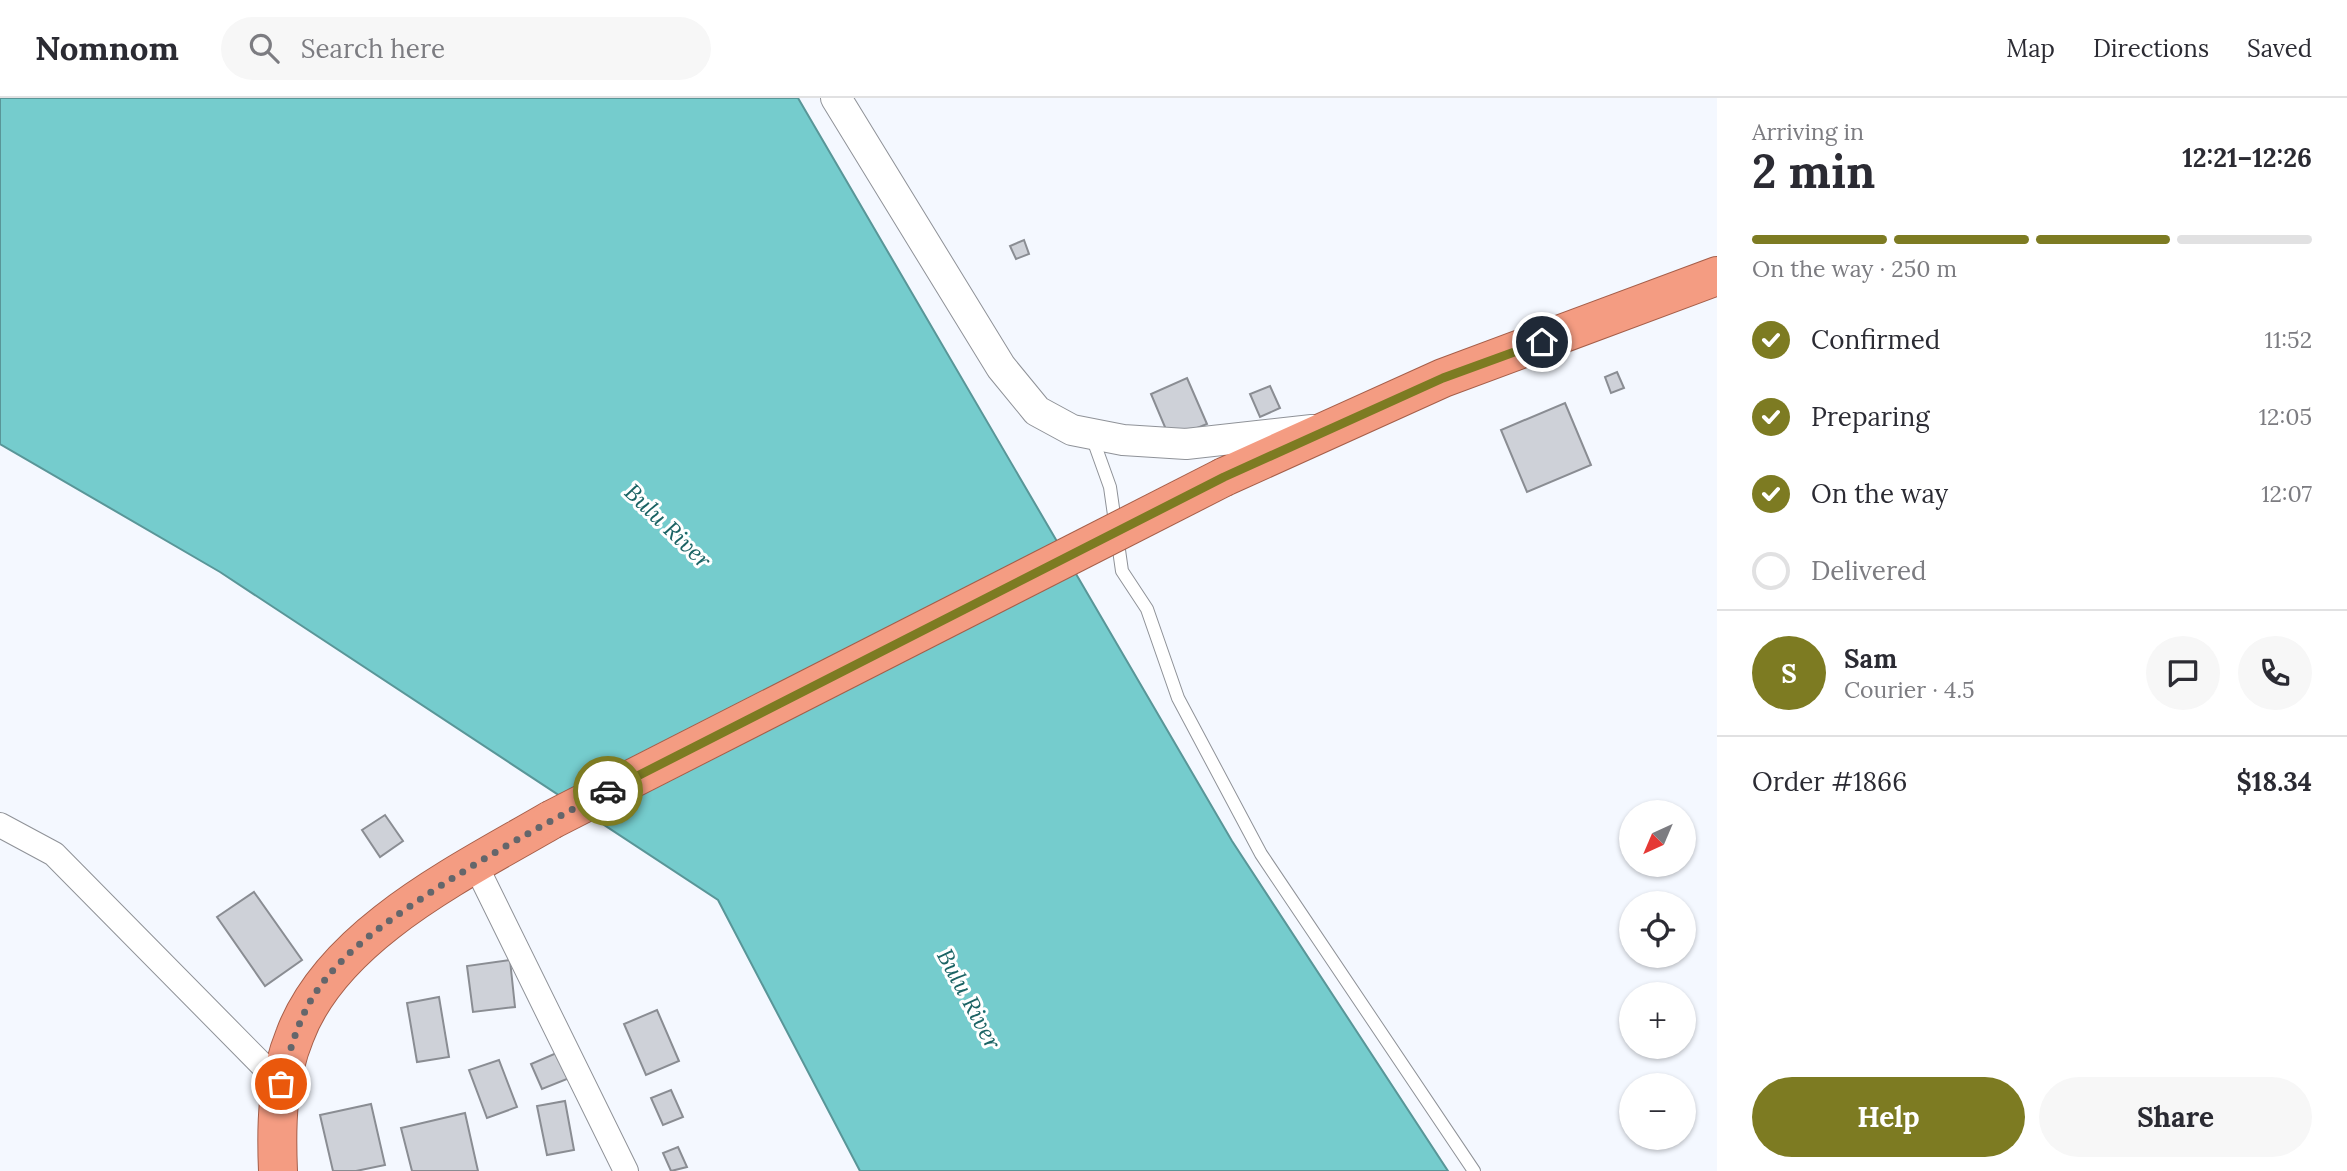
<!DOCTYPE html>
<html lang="en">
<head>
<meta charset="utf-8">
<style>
	:root { --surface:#fff; --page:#f7f7f7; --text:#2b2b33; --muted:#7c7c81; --line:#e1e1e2; --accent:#7d7b22 }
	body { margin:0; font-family:Lora,serif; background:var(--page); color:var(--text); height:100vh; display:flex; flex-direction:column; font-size:26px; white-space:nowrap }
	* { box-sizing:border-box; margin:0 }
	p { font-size:23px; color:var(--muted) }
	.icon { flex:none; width:38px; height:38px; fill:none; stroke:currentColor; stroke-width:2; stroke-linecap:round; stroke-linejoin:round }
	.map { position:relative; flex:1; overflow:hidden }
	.side { display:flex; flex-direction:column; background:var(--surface); width:630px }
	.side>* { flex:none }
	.needle { width:46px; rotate:224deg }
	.buttons { position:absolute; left:1619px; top:702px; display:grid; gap:14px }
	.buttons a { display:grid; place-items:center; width:77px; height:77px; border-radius:50%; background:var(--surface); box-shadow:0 2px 5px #0004; font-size:35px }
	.pin { position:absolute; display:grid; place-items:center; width:60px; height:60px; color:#fff; margin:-30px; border:4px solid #fff; border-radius:50%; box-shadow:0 2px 7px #0007 }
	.courier { position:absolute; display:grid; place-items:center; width:70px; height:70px; margin:-35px; border:5px solid #7d7b22; border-radius:50%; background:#fff; color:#222; box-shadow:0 2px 9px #0007 }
	.head em { font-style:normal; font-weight:700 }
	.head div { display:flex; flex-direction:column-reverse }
	.head { display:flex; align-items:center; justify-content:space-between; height:119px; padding:0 35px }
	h1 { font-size:46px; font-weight:700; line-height:52px }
	.bar { display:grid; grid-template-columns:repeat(4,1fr); gap:10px 7px; align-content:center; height:84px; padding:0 35px }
	.bar i { height:9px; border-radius:5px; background:var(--line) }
	.bar .selected { background:var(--accent) }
	.bar p { grid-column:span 4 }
	.line { display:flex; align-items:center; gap:18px; padding:0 35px; border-top:2px solid var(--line) }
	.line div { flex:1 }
	.round { display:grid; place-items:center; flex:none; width:74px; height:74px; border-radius:37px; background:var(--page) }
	ol { padding:0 35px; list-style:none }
	li { display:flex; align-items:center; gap:21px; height:77px }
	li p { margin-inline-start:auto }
	li .icon { padding:7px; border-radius:50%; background:var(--accent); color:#fff; stroke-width:4 }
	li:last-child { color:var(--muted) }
	li i { width:38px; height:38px; border:4px solid var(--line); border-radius:50% }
	.primary-button { display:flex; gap:14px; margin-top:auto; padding:14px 35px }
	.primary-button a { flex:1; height:80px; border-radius:42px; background:var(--accent); color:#fff; font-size:28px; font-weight:700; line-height:80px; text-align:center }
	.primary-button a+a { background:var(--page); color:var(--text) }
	header { display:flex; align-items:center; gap:42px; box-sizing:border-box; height:98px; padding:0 35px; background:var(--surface); border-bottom:2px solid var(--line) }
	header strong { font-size:33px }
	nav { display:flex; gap:38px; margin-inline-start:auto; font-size:24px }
	.search { width:490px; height:63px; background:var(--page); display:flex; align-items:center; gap:18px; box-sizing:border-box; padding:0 24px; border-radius:38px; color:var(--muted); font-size:26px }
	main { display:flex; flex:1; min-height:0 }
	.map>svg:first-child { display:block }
	.water { fill:#75cccd; stroke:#599698; stroke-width:2 }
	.building { fill:#ced1d8; stroke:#8a8d93; stroke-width:2 }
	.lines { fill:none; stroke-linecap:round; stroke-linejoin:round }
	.service-casing { stroke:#8f9298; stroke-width:14 }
	.minor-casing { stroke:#8f9298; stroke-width:26 }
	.tertiary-casing { stroke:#8f9298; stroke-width:32 }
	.trunk-casing { stroke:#a55e49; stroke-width:40 }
	.service { stroke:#fff; stroke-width:12 }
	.minor { stroke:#fff; stroke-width:24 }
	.tertiary { stroke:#fff; stroke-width:30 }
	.trunk { stroke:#f49c82; stroke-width:38 }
	.trunk-bridge-casing { stroke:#a55e49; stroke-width:40; stroke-linecap:butt }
	.trunk-bridge { stroke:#f49c82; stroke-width:38 }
	.done { stroke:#64666b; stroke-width:7; stroke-dasharray:0 12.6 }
	.route { stroke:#7d7b22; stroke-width:9 }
	.labels { text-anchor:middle; stroke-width:6; stroke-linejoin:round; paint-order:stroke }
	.water-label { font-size:23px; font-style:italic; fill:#1b6364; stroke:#fff }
</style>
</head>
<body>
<header>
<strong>Nomnom</strong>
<div class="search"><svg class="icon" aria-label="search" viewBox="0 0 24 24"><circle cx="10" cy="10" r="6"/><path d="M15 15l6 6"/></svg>Search here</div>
<nav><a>Map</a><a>Directions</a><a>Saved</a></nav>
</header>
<main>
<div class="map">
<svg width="1717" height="1073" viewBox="0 0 1717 1073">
	<rect width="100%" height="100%" fill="#f4f8ff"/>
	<!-- water -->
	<polygon class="water" points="0,0 798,0 1232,743 1448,1073 860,1073 718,802 220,474 0,346"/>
	<!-- building -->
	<g class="building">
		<polygon points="1024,142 1029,156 1016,161 1010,148"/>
		<polygon points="1617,274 1624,290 1611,295 1605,279"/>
		<polygon points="1187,280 1207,326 1170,341 1151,296"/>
		<polygon points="1270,288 1280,310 1260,319 1250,296"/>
		<polygon points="1565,305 1591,367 1527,394 1501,332"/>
		<polygon points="385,717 403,743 380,759 362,732"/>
		<polygon points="254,794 302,862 265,888 217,819"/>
		<polygon points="510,862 515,909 473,914 467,868"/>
		<polygon points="439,899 449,959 417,964 407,905"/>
		<polygon points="657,912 679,963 646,977 624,926"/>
		<polygon points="561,953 572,979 542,991 531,966"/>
		<polygon points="499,962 517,1009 487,1020 469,972"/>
		<polygon points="671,992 683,1019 663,1027 651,1000"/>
		<polygon points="565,1003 574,1052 547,1057 537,1008"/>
		<polygon points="371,1006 385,1067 356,1073 333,1073 320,1017"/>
		<polygon points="465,1015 478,1073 412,1073 401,1030"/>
		<polygon points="678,1049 687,1069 671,1073 663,1055"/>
	</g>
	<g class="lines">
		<!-- service casing -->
		<g class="service-casing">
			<polyline id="service" points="1091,336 1110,389 1122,473 1147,511 1178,600 1261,756 1474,1073"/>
		</g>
		<!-- minor casing -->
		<g class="minor-casing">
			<g id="minor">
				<polyline points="0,727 54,756 281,986"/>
				<polyline points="475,766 626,1073"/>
			</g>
		</g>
		<!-- tertiary casing -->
		<g class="tertiary-casing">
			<polyline id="tertiary" points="836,0 1001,269 1037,313 1072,332 1123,342 1186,346 1312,332"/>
		</g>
		<!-- trunk casing -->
		<g class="trunk-casing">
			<g id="trunk">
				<polyline points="1224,379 1443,280 1717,178"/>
				<path d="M278 1073C276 1026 277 981 295 937 333 836 462 774 551 722"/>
			</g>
		</g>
		<!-- service -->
		<use href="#service" class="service"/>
		<!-- minor -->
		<use href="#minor" class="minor"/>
		<!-- tertiary -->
		<use href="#tertiary" class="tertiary"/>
		<!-- trunk -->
		<use href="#trunk" class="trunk"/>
		<!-- trunk-bridge casing -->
		<g class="trunk-bridge-casing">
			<polyline id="trunk-bridge" points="551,722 1224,379"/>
		</g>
		<!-- trunk-bridge -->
		<use href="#trunk-bridge" class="trunk-bridge"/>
	</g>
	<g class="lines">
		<!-- done -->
		<path class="done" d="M281 986C290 952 299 916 321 887 350 848 391 821 431 794 488 757 547 724 608 693"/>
		<!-- route -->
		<polyline class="route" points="608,693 1224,379 1443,280 1542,244"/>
	</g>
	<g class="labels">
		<!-- water labels -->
		<g class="water-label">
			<text transform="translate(668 428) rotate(44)" y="8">Bulu River</text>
			<text transform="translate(969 901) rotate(62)" y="8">Bulu River</text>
		</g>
	</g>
</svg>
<div class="buttons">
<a><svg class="needle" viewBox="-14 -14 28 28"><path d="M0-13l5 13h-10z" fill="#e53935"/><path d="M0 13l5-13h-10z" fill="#7c7c81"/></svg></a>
<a><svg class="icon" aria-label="locate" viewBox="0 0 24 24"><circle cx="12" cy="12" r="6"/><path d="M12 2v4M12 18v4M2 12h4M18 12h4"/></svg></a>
<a>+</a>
<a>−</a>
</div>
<div class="pin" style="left:281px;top:986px;background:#ea580c"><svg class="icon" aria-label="bag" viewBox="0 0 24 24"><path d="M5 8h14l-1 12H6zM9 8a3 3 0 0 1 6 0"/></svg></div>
<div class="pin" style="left:1542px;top:244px;background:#1f2937"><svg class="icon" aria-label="home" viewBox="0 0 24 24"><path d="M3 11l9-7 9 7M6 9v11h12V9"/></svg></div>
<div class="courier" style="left:608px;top:693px"><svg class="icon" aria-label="car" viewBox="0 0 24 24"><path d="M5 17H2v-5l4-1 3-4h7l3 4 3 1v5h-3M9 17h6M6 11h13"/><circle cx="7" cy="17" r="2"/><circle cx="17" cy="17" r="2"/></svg></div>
</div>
<section class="side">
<div class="head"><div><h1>2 min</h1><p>Arriving in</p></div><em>12:21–12:26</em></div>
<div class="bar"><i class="selected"></i><i class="selected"></i><i class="selected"></i><i></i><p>On the way · 250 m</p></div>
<ol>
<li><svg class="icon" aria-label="check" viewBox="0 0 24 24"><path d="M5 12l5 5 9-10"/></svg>Confirmed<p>11:52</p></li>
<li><svg class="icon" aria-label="check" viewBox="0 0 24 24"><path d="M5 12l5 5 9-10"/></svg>Preparing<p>12:05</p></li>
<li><svg class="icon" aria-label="check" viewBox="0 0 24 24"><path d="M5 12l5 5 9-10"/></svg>On the way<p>12:07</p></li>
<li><i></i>Delivered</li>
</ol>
<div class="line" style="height:126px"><b class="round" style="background:var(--accent);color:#fff">S</b><div><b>Sam</b><p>Courier · 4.5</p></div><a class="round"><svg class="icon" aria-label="chat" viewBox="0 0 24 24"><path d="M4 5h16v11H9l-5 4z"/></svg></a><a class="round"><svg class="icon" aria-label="phone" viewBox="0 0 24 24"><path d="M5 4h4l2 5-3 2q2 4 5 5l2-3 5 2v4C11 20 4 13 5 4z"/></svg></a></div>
<div class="line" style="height:91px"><div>Order #1866</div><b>$18.34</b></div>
<div class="primary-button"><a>Help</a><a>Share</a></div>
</section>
</main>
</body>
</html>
